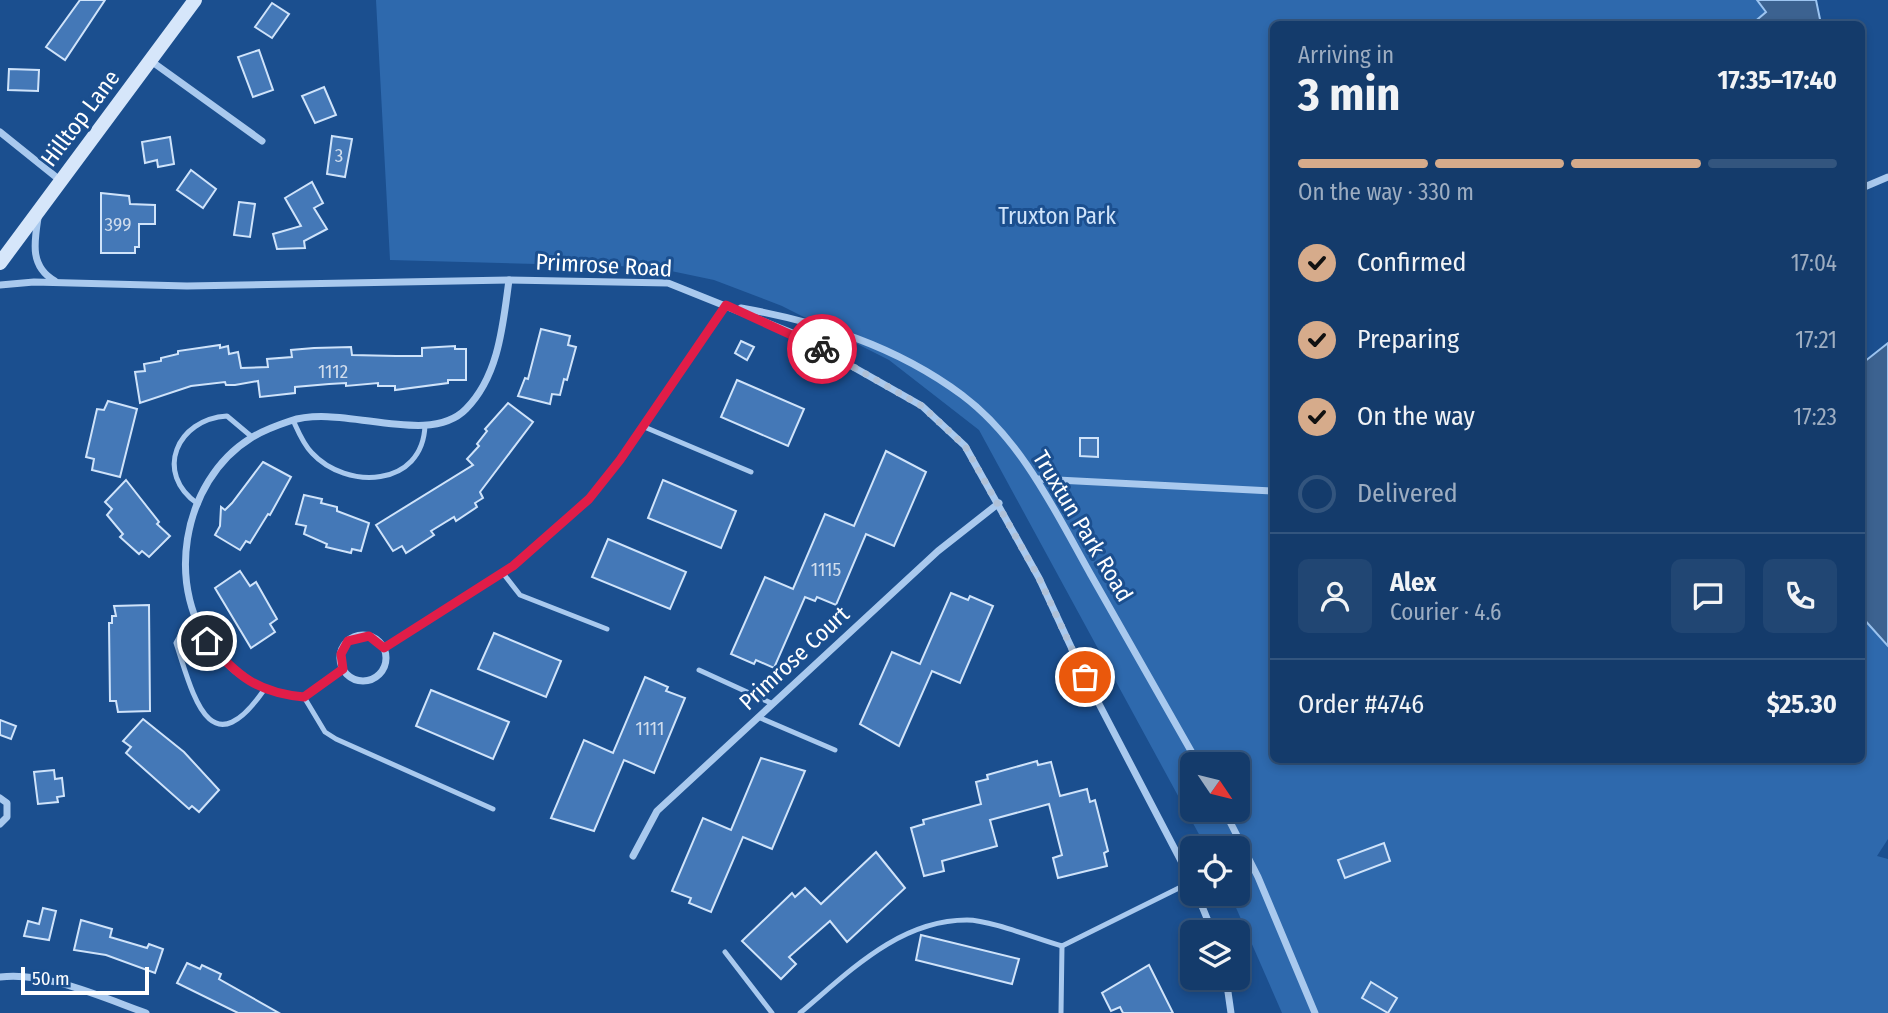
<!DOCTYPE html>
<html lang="en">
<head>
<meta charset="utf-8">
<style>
	:root { --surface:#143b6b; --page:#214673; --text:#f1f3f6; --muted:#9dadc1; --line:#33557e; --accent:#d6ab8b }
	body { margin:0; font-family:"Fira Sans Condensed",sans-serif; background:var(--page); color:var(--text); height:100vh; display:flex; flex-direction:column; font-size:26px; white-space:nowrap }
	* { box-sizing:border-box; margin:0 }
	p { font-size:23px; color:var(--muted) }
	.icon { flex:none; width:38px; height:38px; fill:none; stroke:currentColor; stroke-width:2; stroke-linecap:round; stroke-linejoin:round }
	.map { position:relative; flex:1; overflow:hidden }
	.sheet { position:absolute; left:1270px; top:21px; width:595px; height:742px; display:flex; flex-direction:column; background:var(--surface); border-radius:10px; box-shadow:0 4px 10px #0003,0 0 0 2px var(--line) }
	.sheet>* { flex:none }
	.needle { width:46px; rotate:125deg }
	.controls { position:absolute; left:1180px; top:752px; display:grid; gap:14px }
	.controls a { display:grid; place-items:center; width:70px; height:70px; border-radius:10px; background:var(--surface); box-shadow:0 4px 10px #0003,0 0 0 2px var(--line); font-size:35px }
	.scale { position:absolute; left:21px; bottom:18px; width:128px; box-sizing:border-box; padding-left:7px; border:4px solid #fff; border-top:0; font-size:19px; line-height:24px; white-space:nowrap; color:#fff; -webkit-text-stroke:5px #1b4f8f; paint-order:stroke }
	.pin { position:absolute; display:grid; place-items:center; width:60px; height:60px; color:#fff; margin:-30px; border:4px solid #fff; border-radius:50%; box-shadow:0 2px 7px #0007 }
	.courier { position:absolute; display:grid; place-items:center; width:70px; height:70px; margin:-35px; border:5px solid #e11d48; border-radius:50%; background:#fff; color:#222; box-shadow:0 2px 9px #0007 }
	.headline em { font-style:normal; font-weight:700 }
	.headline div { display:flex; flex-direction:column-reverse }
	.headline { display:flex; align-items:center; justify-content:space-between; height:119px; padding:0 28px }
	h1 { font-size:46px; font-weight:700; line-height:52px }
	.bar { display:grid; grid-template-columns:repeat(4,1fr); gap:10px 7px; align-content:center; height:84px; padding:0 28px }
	.bar i { height:9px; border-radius:5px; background:var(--line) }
	.bar .current { background:var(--accent) }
	.bar p { grid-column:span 4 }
	.line { display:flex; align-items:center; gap:18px; padding:0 28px; border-top:2px solid var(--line) }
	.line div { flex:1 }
	.round { display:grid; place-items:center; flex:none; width:74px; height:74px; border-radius:10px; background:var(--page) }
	ol { padding:0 28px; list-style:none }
	li { display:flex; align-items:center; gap:21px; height:77px }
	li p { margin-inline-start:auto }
	li .icon { padding:7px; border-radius:50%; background:var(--accent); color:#111; stroke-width:4 }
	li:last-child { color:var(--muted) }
	li i { width:38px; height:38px; border:4px solid var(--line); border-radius:50% }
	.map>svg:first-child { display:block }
	.green { fill:#2e69ad; fill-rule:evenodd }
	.water { fill:#3c6290; stroke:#9cc4f0; stroke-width:2 }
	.building { fill:#4478b7; stroke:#cfe3fa; stroke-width:2 }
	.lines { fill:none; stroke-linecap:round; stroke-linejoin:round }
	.lane { stroke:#a9c9ee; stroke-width:5 }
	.street { stroke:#a9c9ee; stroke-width:7 }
	.secondary { stroke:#d6e6fa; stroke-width:14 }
	.done { stroke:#afc1d8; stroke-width:7; stroke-dasharray:0 12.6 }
	.route { stroke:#e11d48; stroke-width:9 }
	.labels { text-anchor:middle; stroke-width:6; stroke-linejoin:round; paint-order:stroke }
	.number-label { font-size:19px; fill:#d0dded }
	.street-label { font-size:23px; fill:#fff; stroke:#1b4f8f }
	.park-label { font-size:23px; fill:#cfe3fa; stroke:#1b4f8f }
</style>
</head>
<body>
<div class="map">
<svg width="1888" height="1013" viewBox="0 0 1888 1013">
	<rect width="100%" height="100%" fill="#1b4f8f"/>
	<!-- green -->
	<path class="green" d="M376 0H1757L1766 11 1752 24H1274V760H1862V617L1888 646V839L1877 856 1888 859V1013H1282L1230 894H1237V849H1207L979 430 889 360 782 306 714 280 652 267 390 260ZM1192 765H1237V810H1192Z"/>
	<!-- water -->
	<g class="water">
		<polygon points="1757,0 1816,0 1821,24 1752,24 1766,12"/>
		<polygon points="1888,343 1888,646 1862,617 1862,360 1864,362"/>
	</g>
	<!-- building -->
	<g class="building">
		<polygon points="80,0 105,0 65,60 46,47"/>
		<polygon points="272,3 289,14 272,38 255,27"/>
		<polygon points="259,50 273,90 253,97 238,57"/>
		<polygon points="9,69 39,70 38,91 8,90"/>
		<polygon points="324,87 336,115 315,123 302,96"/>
		<polygon points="332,136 352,139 345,177 327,174"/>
		<polygon points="170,137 174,164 158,167 157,160 145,163 142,142"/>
		<polygon points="191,170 216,189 203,208 177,190"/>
		<polygon points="312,182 323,203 314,208 327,229 304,241 305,248 277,249 273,234 301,226 285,198"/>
		<polygon points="101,193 129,196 130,204 155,205 155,224 139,224 139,247 135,247 135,253 101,253"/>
		<polygon points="239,202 255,204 250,237 234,235"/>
		<polygon points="541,329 570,336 568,345 576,347 567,380 564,379 560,395 552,394 550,404 518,396 525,378 528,379"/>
		<polygon points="741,341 754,347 747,360 735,353"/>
		<polygon points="220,345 220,348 228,346 229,354 238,352 241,368 268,367 267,359 292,357 291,350 314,348 351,347 352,355 396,356 422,356 422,348 455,346 455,349 466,349 466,380 448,380 448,383 395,390 395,386 378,386 378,383 346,386 346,383 329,384 295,387 295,393 260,397 258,381 235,385 226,385 225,382 191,386 140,403 135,372 145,371 144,364 161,361 161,358 178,354 178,351"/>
		<polygon points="737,380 804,409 788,446 721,417"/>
		<polygon points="108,401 137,409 120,477 92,470 94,459 86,457 97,409 104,410"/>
		<polygon points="508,403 533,422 480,492 483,498 475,503 477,507 456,521 454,517 431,531 434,535 406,553 402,546 393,551 376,525 473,465 467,459 479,446 477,444 487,431 485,429"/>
		<polygon points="1080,438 1098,438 1098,457 1080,456"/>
		<polygon points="886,451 926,472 894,546 866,534 836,605 817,597 815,601 805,597 774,668 756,660 754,664 731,654 765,577 793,589 825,514 854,526"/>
		<polygon points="263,462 291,477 270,515 268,514 250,543 246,541 240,550 215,535 220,526 221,507 225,510 232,503"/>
		<polygon points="126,480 159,522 157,524 170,536 149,557 142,551 139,554 120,537 123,534 107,515 112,509 105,502"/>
		<polygon points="663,480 736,511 721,548 648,518"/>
		<polygon points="304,495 322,499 321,503 337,507 337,511 369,523 361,551 352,549 351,553 326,547 327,544 304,534 306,526 296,524"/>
		<polygon points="608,539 686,572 670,609 592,577"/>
		<polygon points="240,571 250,586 256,582 277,619 270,624 275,632 251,648 215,588"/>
		<polygon points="951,593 968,600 970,596 993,606 960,683 932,671 899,746 860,724 892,652 920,664"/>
		<polygon points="149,605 150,711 118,712 116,701 110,701 109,623 112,623 112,616 116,616 114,606"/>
		<polygon points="494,633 561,661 546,697 478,669"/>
		<polygon points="645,677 668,687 666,691 685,698 654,773 624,760 594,831 551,818 584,740 613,753"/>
		<polygon points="431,690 509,722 493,759 416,726"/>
		<polygon points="143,719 184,752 219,790 199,812 192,806 189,809 126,753 131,747 123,741"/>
		<polygon points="0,720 16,726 11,739 0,735"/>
		<polygon points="761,758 805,771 772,849 743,837 711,912 689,903 691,898 672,891 703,818 731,830"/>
		<polygon points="1037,761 1038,765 1051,762 1060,796 1087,789 1090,802 1095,800 1108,851 1104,853 1107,866 1058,878 1053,858 1062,855 1049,804 990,820 997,846 942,861 944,871 924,876 911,828 924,824 923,820 981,804 976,782 988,779 987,775"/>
		<polygon points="54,770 55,779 62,778 64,796 57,797 58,802 38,804 34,772"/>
		<polygon points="1384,843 1390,861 1345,878 1338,860"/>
		<polygon points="876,852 905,888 847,942 830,921 789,957 796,964 781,979 742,941 792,893 795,897 805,888 821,904"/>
		<polygon points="43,908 56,911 49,940 24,936 28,921 39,924"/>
		<polygon points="81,920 112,929 110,937 147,948 149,944 163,949 155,973 106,955 74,950"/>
		<polygon points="921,935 1019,959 1012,984 916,960"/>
		<polygon points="187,963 200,969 202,965 221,974 219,979 279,1013 238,1013 177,983"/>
		<polygon points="1149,965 1173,1013 1123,1013 1120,1007 1111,1011 1102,993"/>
		<polygon points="1371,982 1397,998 1388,1013 1362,998"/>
	</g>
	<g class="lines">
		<!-- lane -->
		<g class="lane">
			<path d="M293 420C298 431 303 444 312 453 346 490 423 488 425 425"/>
			<polyline points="642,426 751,472"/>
			<path d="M198 504C153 473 177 419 227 416L252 437"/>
			<polyline points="502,572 520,595 607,629"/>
			<path d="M196 625 181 634 176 643C193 694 209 769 264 690"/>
			<polyline points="699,670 771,703"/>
			<polyline points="304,697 325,732 336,739 493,809"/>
			<polyline points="758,717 835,750"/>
			<polyline points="725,952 772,1013"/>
			<path d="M800 1013C849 972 899 920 967 920 990 920 1037 939 1062 946L1191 882"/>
			<polyline points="1061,1013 1062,946"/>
		</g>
		<!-- street -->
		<g class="street">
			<polyline points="151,61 262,141"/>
			<polyline points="0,132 61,181"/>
			<polyline points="1862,188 1888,177"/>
			<path d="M38 218C34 243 30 267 55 281"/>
			<polyline points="0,285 34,282 187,286 509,280 668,283 795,334 922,406 965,446 1039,578 1085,677 1192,882"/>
			<path d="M741 308C820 322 896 346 962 395 1022 440 1055 511 1091 575 1127 638 1163 701 1199 765"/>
			<polyline points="1038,479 1274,491"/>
			<circle cx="363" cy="658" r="23"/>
			<polyline points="384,648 513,566 589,499 620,460 726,305 729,306"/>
			<path d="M343 669 304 697C268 694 241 681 217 653 163 592 181 481 251 438 262 431 278 425 290 421 342 403 428 448 466 409 499 376 503 324 509 280"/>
			<polyline points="0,798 7,803 7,817 0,824"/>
			<polyline points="1224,810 1258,877 1315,1013"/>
			<polyline points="633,856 657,811 938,551 999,503"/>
			<polyline points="1197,894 1213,933"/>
			<path d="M0 977C45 971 104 998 146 1013"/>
			<polyline points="1226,978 1231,1013"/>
		</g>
		<!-- secondary -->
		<polyline class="secondary" points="0,263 195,0"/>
	</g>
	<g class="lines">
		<!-- done -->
		<polyline class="done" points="822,349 922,406 965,446 1039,578 1085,677"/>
		<!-- route -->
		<path class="route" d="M207 641C237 676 258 693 304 697L343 669 341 654 348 641 369 636 384 648 513 566 589 499 620 460 726 305 822 349"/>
	</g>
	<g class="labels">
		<!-- number labels -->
		<g class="number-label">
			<text x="339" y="162">3</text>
			<text x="118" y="231">399</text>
			<text x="333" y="378">1112</text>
			<text x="826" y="576">1115</text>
			<text x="650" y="735">1111</text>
		</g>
		<!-- street labels -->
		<g class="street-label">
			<text transform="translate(80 118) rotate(-53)" y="8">Hilltop Lane</text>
			<text transform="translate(604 265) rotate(3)" y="8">Primrose Road</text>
			<text transform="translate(1083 526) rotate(59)" y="8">Truxtun Park Road</text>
			<text transform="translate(794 658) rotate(-43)" y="8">Primrose Court</text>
		</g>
		<!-- park labels -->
		<g class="park-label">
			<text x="1057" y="224">Truxton Park</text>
		</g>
	</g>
</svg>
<div class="controls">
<a><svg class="needle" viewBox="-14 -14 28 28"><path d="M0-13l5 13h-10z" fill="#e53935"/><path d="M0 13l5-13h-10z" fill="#9dadc1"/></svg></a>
<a><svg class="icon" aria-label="locate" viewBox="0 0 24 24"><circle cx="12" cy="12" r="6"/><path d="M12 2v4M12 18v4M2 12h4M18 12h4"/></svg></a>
<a><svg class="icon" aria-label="layers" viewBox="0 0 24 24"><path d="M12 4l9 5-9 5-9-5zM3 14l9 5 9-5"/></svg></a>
</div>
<div class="scale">50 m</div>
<div class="pin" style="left:1085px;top:677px;background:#ea580c"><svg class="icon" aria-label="bag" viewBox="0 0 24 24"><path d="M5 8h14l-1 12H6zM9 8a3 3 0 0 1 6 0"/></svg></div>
<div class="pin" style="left:207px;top:641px;background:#1f2937"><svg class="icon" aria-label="home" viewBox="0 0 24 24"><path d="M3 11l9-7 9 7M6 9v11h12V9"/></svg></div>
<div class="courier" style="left:822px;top:349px"><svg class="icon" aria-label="bike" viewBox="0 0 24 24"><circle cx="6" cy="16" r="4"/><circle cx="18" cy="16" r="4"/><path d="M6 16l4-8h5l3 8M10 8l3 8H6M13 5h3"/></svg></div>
<section class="sheet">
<div class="headline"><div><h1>3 min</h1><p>Arriving in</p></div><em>17:35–17:40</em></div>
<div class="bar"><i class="current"></i><i class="current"></i><i class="current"></i><i></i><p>On the way · 330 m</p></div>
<ol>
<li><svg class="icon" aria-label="check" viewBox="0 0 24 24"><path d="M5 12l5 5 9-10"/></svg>Confirmed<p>17:04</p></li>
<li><svg class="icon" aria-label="check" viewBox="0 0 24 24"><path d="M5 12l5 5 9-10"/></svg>Preparing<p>17:21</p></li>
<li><svg class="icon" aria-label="check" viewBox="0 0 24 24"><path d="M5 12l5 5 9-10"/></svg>On the way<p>17:23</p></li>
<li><i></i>Delivered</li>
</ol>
<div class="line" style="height:126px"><a class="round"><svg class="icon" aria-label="person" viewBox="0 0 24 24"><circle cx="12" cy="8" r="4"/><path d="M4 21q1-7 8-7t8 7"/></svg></a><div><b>Alex</b><p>Courier · 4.6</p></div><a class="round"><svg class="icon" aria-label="chat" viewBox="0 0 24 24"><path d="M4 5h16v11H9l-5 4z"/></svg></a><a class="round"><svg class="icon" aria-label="phone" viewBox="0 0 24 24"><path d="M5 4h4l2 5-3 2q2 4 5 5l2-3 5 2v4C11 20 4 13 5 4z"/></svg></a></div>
<div class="line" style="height:91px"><div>Order #4746</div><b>$25.30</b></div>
</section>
</div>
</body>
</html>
